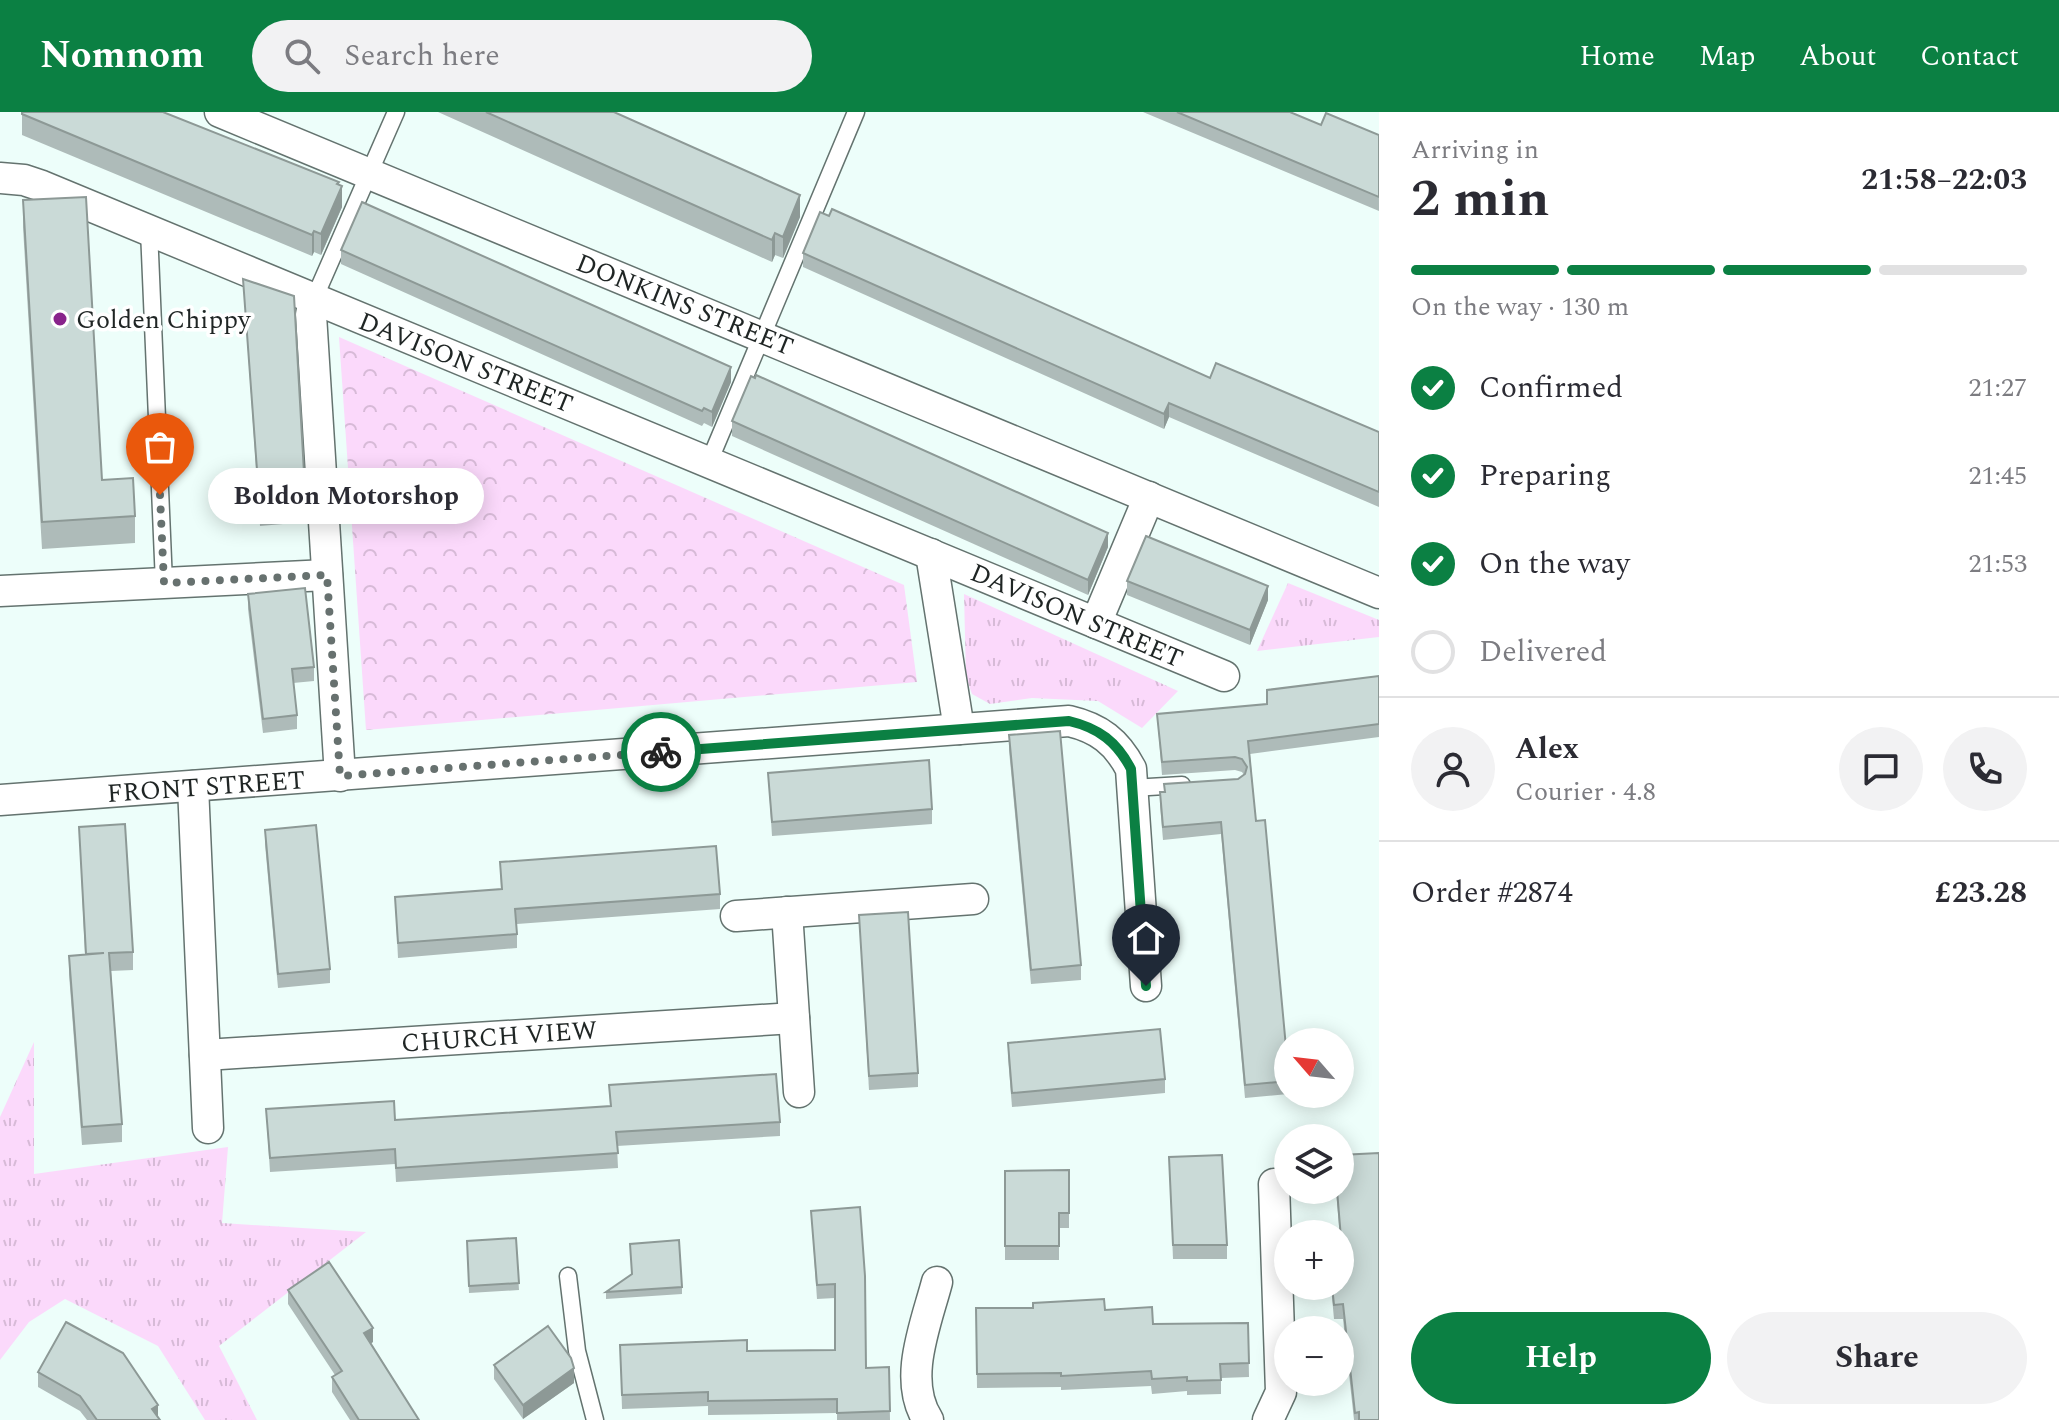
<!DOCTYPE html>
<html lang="en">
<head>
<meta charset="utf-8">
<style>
	:root { --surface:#fff; --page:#f2f2f3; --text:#2b2b33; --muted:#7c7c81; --line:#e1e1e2; --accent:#0b8043 }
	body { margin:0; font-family:Spectral,serif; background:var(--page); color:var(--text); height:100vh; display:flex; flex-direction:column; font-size:30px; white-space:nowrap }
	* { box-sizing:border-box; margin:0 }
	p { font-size:26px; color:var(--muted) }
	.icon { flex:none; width:44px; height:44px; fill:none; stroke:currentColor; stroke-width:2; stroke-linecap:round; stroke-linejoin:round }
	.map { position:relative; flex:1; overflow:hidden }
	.panel { display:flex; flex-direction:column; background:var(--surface); width:680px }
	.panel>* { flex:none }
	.needle { width:52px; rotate:298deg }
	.fabs { position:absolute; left:1274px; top:916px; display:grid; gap:16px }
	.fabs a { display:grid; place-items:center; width:80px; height:80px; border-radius:50%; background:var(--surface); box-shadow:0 4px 20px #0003; font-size:40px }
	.pin { position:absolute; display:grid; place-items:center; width:68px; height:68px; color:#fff; margin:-82px -34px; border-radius:50% 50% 50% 0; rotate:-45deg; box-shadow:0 0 8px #0007 }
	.pin .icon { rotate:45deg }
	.courier { position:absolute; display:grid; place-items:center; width:80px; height:80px; margin:-40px; border:6px solid #0b8043; border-radius:50%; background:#fff; color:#222; box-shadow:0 2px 10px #0007 }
	.bubble { position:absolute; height:56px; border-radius:28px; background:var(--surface); box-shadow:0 4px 20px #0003; font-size:26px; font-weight:700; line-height:56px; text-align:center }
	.head em { font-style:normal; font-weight:700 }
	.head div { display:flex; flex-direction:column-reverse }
	.head { display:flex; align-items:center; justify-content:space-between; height:136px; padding:0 32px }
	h1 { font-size:52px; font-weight:700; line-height:60px }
	.bar { display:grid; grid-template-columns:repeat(4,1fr); gap:12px 8px; align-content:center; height:96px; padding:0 32px }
	.bar i { height:10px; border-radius:6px; background:var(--line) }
	.bar .selected { background:var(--accent) }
	.bar p { grid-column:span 4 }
	.line { display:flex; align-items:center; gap:20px; padding:0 32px; border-top:2px solid var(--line) }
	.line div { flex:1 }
	.round { display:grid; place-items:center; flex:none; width:84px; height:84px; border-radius:42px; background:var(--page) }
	ol { padding:0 32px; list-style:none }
	li { display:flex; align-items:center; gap:24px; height:88px }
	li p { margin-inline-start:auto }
	li .icon { padding:8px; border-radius:50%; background:var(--accent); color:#fff; stroke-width:4 }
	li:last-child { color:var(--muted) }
	li i { width:44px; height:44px; border:4px solid var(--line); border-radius:50% }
	.button { display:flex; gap:16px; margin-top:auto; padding:16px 32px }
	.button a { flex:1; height:92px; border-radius:48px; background:var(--accent); color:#fff; font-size:32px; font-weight:700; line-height:92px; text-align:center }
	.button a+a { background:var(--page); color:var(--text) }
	header { display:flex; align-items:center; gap:48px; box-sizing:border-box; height:112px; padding:0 40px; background:var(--accent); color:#fff }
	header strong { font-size:38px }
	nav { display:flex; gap:44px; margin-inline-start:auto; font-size:28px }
	.search { width:560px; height:72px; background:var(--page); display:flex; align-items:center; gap:20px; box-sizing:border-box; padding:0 28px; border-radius:44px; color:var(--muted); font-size:30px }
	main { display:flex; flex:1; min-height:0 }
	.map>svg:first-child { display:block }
	.grass { fill:url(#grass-tufts) }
	.forest { fill:url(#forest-crowns) }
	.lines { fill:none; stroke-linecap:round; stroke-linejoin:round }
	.lane-casing { stroke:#64736f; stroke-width:19 }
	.street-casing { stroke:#64736f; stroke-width:33 }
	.lane { stroke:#fff; stroke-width:16 }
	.street { stroke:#fff; stroke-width:30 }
	.wall { fill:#aebbb9 }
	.shaded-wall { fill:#8d9996 }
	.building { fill:#cadad7; stroke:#8d9996; stroke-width:2 }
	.done { stroke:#67716f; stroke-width:8; stroke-dasharray:0 14.4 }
	.route { stroke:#0b8043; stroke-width:10 }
	.poi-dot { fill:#88238b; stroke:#fff; stroke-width:3 }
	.labels { text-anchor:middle; stroke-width:7; stroke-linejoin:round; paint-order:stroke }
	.street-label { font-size:26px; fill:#1f2524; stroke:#fff }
	.poi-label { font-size:26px; fill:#1f2524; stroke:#fff; text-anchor:start }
</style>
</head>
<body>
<header>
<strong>Nomnom</strong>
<div class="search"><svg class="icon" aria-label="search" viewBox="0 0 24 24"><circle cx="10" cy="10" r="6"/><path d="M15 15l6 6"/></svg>Search here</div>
<nav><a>Home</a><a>Map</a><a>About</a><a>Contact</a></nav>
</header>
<main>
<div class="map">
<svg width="1379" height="1308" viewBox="0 0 1379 1308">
	<defs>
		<pattern id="grass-tufts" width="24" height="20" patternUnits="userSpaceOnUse" patternTransform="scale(2)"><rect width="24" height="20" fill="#fbd9fb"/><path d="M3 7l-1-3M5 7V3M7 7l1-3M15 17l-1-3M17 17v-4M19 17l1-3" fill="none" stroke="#d7bad7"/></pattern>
		<pattern id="forest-crowns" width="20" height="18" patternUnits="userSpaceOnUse" patternTransform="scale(2)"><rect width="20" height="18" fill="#fbd9fb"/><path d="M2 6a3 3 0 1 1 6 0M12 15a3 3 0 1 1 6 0" fill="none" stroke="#d7bad7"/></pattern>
	</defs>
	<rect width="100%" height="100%" fill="#edfefa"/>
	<!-- grass -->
	<g class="grass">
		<polygon points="1288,471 1379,508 1379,525 1257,539"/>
		<polygon points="964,482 1178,579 1142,616 1098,589 1032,586 990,592 972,582 966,565"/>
		<polygon points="34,930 34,1062 228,1035 222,1111 366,1120 219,1234 257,1308 205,1308 158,1234 65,1187 29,1210 0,1248 0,1005"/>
	</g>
	<!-- forest -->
	<polygon class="forest" points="339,225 904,473 917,570 366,618"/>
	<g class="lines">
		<!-- lane casing -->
		<g class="lane-casing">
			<g id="lane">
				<polyline points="149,118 164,471"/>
				<polyline points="314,187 396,0"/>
				<polyline points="709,350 856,0"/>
				<polyline points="1132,676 1182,673"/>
				<polyline points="568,1164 577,1239 595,1308"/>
			</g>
		</g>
		<!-- street casing -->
		<g class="street-casing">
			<g id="street">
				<polyline points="220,0 1379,481"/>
				<polyline points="0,66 24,68 42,74 1224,564"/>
				<polyline points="314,187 311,203 340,664"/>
				<polyline points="931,442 959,617"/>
				<polyline points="0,479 327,463"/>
				<polyline points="1096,511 1149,385"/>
				<polyline points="193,674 208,1016"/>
				<path d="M0 688 1069 609C1099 616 1117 630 1131 657L1146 874"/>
				<polyline points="787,800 799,980"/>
				<polyline points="736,804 973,787"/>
				<polyline points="205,943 794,906"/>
				<path d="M928 1308C902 1268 926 1212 937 1170"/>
				<polyline points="1268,1308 1281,1280 1274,1072"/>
			</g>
		</g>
		<!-- lane -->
		<use href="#lane" class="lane"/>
		<!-- street -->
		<use href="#street" class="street"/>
	</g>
	<!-- wall -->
	<g class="wall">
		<polygon points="22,0 339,73 342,95 321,143 314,140 312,144 22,23"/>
		<polygon points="438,0 614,0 800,105 783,146 775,143 772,150"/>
		<polygon points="1143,0 1290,0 1321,13 1379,23 1379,99"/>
		<polygon points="23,88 102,368 135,404 135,431 42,437 23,115"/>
		<polygon points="341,138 731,270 712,315 704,311 702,314 341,152"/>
		<polygon points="803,141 1210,266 1379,320 1379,395 1169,305 1164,317 803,155"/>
		<polygon points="243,167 306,396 306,410 260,414"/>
		<polygon points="732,309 1108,435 1088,483 732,324"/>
		<polygon points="1127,469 1268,488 1250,533 1127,483"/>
		<polygon points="248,482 314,555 314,569 293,571 297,603 297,617 263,621 248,497"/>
		<polygon points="1379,564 1379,625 1250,642 1256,709 1288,957 1288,982 1245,986 1221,722 1163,728 1160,693 1160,680 1164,680 1164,672 1238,667 1244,663 1242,660 1235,658 1162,663 1157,602 1267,592"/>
		<polygon points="1009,623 1081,853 1081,868 1031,872 1009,638"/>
		<polygon points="768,661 932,697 932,712 772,724"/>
		<polygon points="79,715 133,840 133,858 111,859 122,1012 122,1030 82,1033 69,862 69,844 85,843"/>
		<polygon points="265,718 330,857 330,871 278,876 265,732"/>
		<polygon points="500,750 720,782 720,797 517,812 517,836 398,846 395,785 501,777"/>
		<polygon points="859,803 918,961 918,975 869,978"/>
		<polygon points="1008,931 1165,967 1165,981 1012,995 1008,945"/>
		<polygon points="609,973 780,1010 780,1024 617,1034 618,1056 396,1070 395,1052 270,1060 266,997 395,1008 610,994"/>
		<polygon points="1169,1045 1227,1133 1227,1147 1173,1147"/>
		<polygon points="1005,1059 1069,1101 1069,1116 1059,1116 1059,1148 1005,1148"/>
		<polygon points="1336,1078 1340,1078 1379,1308 1354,1308 1343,1207 1334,1207 1331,1174 1340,1174 1343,1162"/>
		<polygon points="811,1099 866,1256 889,1255 890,1308 837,1308 837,1301 708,1303 708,1294 622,1297 620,1233 747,1239 835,1238 835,1186 817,1187"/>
		<polygon points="516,1126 519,1178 469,1181 467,1129"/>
		<polygon points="682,1175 682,1182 606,1187 606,1180"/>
		<polygon points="288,1178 373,1230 371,1231 419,1308 350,1308 332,1280 332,1265 335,1263 288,1192"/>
		<polygon points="976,1196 1105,1198 1153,1212 1248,1211 1249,1265 1221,1266 1221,1282 1187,1283 1187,1279 1152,1282 1151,1274 1061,1278 1061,1275 977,1276"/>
		<polygon points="494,1253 574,1271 523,1307 494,1267"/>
		<polygon points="38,1260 158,1305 160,1308 87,1308 80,1299 38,1275"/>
	</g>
	<!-- shaded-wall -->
	<g class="shaded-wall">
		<polygon points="339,70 339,83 342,74 342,95 321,143 321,122"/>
		<polygon points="800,83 800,105 783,146 783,125"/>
		<polygon points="314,119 314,140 312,144 312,123"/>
		<polygon points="775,121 775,143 772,150 772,128"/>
		<polygon points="731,255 731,270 712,315 712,300"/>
		<polygon points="1169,291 1169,305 1164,317 1164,302"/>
		<polygon points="1108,421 1108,435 1088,483 1088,468"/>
		<polygon points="1268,474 1268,488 1250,533 1250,518"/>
		<polygon points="373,1216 373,1230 364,1236 364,1221"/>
		<polygon points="574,1256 574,1271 523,1307 523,1293"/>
		<polygon points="158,1293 158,1307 152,1297"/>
	</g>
	<!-- building -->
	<g class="building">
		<polygon points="22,0 163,0 339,70 337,72 342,74 321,122 314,119 312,123 22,2"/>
		<polygon points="486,0 614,0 800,83 783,125 775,121 772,128"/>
		<polygon points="1177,0 1290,0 1321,13 1326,1 1379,23 1379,85"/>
		<polygon points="86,85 102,368 133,366 135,404 42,410 23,88"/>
		<polygon points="362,90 731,255 712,300 704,296 702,299 341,138"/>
		<polygon points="832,97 1210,266 1216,251 1379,320 1379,380 1169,291 1164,302 803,141 820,100 829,104"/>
		<polygon points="243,167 294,184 306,396 260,399"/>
		<polygon points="756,263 1108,421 1088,468 732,309 751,264 755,266"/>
		<polygon points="1146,424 1268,474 1250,518 1127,469"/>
		<polygon points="305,476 314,555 292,557 297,603 263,607 248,482"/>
		<polygon points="1379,564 1379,612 1248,629 1256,709 1265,708 1288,957 1288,969 1245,973 1221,710 1163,715 1160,680 1165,680 1164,672 1238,667 1245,662 1247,655 1242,647 1235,645 1162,650 1157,602 1267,592 1267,578"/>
		<polygon points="1060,619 1081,853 1031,858 1009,623"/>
		<polygon points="929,648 932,697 772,710 768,661"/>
		<polygon points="125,712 133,840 109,841 122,1012 82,1015 69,844 104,841 86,842 79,715"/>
		<polygon points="316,713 330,857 278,862 265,718"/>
		<polygon points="716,734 720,782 515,797 517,822 398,831 395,785 502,777 500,750"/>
		<polygon points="908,800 918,961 869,964 859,803"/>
		<polygon points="1160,917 1165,967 1012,981 1008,931"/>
		<polygon points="776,962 780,1010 616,1020 618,1041 396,1056 395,1037 270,1046 266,997 394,989 395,1008 611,994 609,973"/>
		<polygon points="1379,1041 1379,1308 1359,1308 1359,1300 1355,1301 1343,1192 1334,1193 1332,1174 1340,1174 1340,1162 1344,1162 1337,1078 1340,1078 1340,1043"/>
		<polygon points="1222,1043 1227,1133 1173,1133 1169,1045"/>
		<polygon points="1069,1058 1069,1101 1059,1101 1059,1134 1005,1134 1005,1059"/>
		<polygon points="860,1095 865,1164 866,1256 889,1255 890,1299 837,1301 837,1287 708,1289 708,1280 622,1283 620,1233 747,1228 747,1239 835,1238 835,1172 817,1173 811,1099"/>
		<polygon points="516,1126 519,1171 469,1174 467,1129"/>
		<polygon points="679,1128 682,1175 606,1180 632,1162 630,1132"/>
		<polygon points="329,1150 373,1216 364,1221 419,1308 359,1308 332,1265 342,1259 288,1178"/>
		<polygon points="1104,1187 1105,1198 1152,1195 1153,1212 1248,1211 1249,1251 1220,1252 1221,1268 1187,1269 1187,1265 1152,1267 1151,1259 1061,1264 1061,1261 977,1262 976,1196 1033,1196 1033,1191"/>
		<polygon points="66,1210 123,1241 158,1293 152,1297 160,1308 97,1308 80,1284 38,1260"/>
		<polygon points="548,1214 571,1246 574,1256 523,1293 494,1253"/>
	</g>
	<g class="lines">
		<!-- done -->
		<polyline class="done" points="160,383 164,471 327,463 340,664 661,640"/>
		<!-- route -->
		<path class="route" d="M661 640 1069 609C1099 616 1117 630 1131 657L1146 874"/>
	</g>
	<!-- markers -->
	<circle class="poi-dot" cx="60" cy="207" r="8"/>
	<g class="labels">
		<!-- street labels -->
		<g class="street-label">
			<text transform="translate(685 192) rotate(22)" y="9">DONKINS STREET</text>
			<text transform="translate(466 250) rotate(22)" y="9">DAVISON STREET</text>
			<text transform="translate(1077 503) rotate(23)" y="9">DAVISON STREET</text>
			<text transform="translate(206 674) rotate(-4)" y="9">FRONT STREET</text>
			<text transform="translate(499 924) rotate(-4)" y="9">CHURCH VIEW</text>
		</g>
		<!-- poi labels -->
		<g class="poi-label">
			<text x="76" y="216">Golden Chippy</text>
		</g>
	</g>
</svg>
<div class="fabs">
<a><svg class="needle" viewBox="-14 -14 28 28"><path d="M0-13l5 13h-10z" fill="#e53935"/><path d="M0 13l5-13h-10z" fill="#7c7c81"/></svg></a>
<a><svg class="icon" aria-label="layers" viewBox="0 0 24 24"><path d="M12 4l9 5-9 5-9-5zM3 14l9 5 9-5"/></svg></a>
<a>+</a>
<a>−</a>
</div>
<div class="pin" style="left:160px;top:383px;background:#ea580c"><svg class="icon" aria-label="bag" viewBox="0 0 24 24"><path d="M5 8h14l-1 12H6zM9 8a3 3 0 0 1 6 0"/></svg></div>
<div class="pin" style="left:1146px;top:874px;background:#1f2937"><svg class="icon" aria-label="home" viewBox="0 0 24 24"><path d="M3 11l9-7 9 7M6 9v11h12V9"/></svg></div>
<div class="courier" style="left:661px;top:640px"><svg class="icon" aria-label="bike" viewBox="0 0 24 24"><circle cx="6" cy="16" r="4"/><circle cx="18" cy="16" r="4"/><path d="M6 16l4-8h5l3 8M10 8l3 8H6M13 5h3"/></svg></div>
<div class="bubble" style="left:208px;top:356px;width:276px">Boldon Motorshop</div>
</div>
<section class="panel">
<div class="head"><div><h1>2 min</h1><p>Arriving in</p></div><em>21:58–22:03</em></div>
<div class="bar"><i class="selected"></i><i class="selected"></i><i class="selected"></i><i></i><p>On the way · 130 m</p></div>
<ol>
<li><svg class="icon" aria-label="check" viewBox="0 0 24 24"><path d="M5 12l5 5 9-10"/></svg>Confirmed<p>21:27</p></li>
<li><svg class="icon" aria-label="check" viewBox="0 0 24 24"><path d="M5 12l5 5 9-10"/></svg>Preparing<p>21:45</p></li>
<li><svg class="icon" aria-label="check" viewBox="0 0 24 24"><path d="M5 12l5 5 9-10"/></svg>On the way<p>21:53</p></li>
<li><i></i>Delivered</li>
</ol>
<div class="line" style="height:144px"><a class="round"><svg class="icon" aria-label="person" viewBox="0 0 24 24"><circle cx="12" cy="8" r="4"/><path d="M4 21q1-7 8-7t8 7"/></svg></a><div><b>Alex</b><p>Courier · 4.8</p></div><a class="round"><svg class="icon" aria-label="chat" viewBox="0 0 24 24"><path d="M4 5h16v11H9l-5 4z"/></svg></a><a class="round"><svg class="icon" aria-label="phone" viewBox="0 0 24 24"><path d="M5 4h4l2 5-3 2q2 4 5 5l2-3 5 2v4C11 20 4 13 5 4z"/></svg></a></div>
<div class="line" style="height:104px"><div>Order #2874</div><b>£23.28</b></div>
<div class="button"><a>Help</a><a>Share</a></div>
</section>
</main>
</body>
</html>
